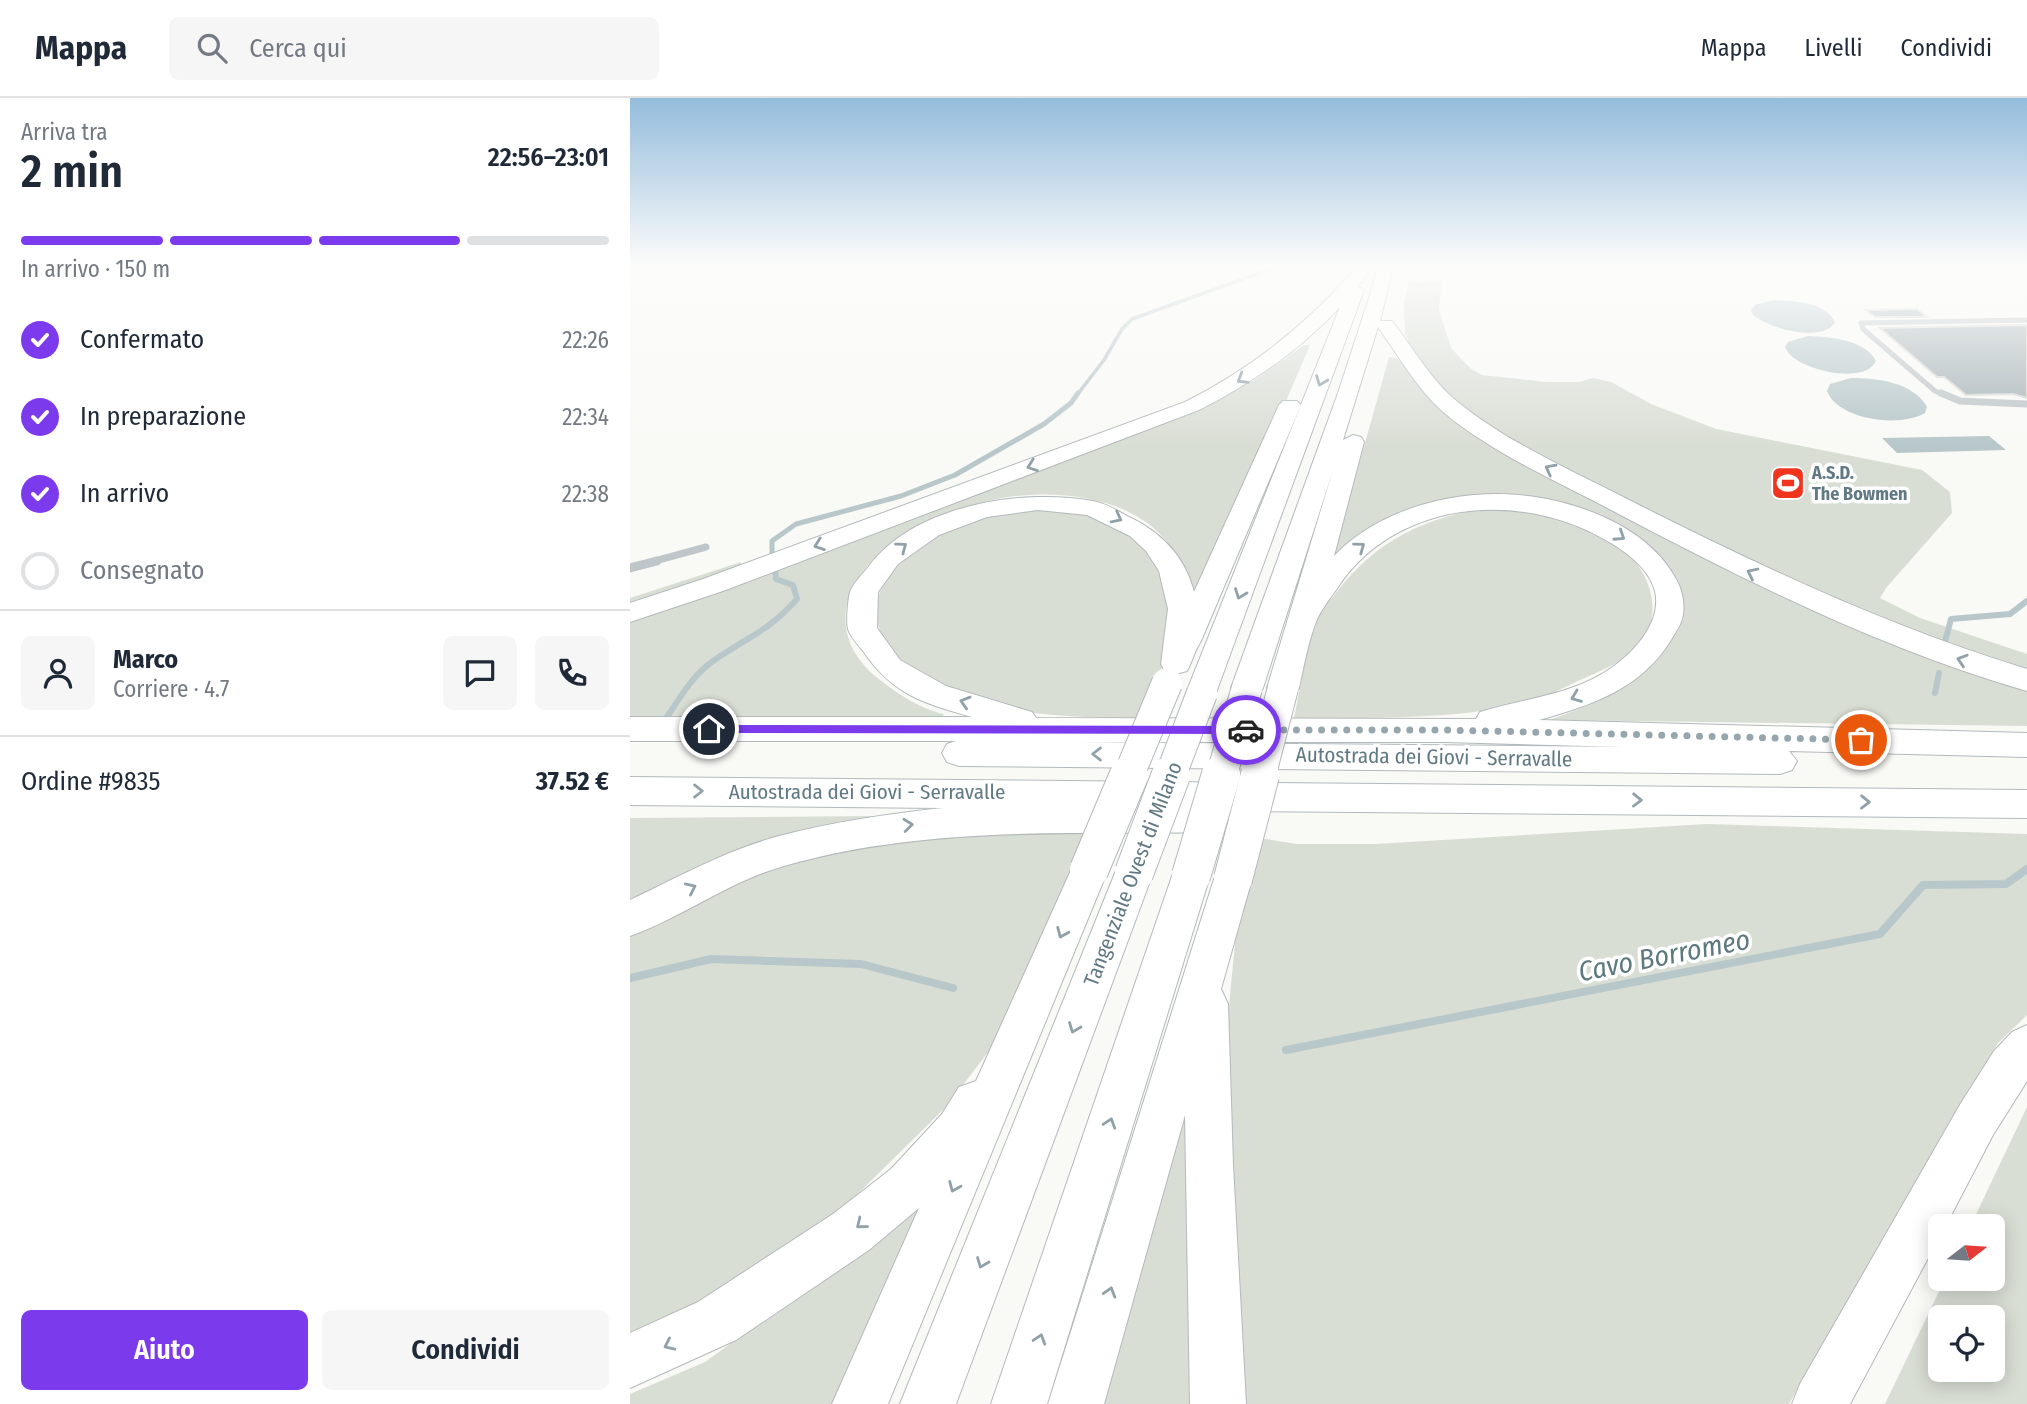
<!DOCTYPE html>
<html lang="it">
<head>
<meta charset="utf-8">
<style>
	:root { --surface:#fff; --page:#f6f6f7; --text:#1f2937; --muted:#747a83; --line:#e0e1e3; --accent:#7c3aed }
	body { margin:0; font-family:"Fira Sans Condensed",sans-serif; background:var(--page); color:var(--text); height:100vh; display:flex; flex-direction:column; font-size:26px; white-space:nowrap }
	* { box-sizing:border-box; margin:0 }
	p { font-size:23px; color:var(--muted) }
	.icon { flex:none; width:38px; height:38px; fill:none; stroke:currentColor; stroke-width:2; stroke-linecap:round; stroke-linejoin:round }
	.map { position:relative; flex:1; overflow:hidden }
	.panel { display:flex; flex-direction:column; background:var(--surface); width:630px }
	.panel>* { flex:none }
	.needle { width:46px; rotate:73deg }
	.tools { position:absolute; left:1298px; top:1116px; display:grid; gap:14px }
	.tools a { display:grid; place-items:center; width:77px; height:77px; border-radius:10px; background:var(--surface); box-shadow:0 4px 18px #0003; font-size:35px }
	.pin { position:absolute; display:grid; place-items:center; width:60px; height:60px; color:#fff; margin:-30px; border:4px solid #fff; border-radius:50%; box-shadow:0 2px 7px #0007 }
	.courier { position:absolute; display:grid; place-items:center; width:70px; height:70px; margin:-35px; border:5px solid #7c3aed; border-radius:50%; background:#fff; color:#222; box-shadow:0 2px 9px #0007 }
	.head em { font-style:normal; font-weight:600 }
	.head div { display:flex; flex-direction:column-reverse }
	.head { display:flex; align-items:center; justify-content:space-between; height:119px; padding:0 21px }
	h1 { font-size:46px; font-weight:600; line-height:52px }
	.bar { display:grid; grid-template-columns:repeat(4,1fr); gap:10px 7px; align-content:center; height:84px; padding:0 21px }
	.bar i { height:9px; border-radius:5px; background:var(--line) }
	.bar .current { background:var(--accent) }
	.bar p { grid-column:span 4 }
	.line { display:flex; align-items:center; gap:18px; padding:0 21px; border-top:2px solid var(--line) }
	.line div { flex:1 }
	.round { display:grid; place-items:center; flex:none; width:74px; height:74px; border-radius:10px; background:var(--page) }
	ol { padding:0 21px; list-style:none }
	li { display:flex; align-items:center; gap:21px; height:77px }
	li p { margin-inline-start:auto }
	li .icon { padding:7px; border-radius:50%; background:var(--accent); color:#fff; stroke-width:4 }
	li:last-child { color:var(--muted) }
	li i { width:38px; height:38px; border:4px solid var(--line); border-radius:50% }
	.primary-button { display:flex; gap:14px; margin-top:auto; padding:14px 21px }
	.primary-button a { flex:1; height:80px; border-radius:10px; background:var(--accent); color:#fff; font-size:28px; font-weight:600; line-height:80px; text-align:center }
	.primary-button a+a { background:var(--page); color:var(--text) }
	header { display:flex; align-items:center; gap:42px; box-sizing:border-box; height:98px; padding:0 35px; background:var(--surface); border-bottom:2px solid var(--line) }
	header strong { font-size:33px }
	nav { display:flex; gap:38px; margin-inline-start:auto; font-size:24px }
	.search { width:490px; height:63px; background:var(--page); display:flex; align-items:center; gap:18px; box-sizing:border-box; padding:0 24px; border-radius:10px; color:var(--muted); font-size:26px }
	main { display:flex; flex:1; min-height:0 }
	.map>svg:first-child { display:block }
	.green { fill:#d9ded5; fill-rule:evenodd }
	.water { fill:#b7c7ca }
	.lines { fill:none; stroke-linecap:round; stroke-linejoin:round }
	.stream-far3 { stroke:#b7c7ca; stroke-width:3.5 }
	.stream-far2 { stroke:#b7c7ca; stroke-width:5 }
	.stream-far1 { stroke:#b7c7ca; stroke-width:6 }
	.stream { stroke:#b7c7ca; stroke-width:8 }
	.building { fill:#a5b2b7; stroke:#dbdad8; stroke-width:2 }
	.motorway-casing { stroke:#b3b9bc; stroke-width:2 }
	.service-far2 { stroke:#bfc6c9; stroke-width:5 }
	.service-far1 { stroke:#bfc6c9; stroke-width:7 }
	.service { stroke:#bfc6c9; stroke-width:9 }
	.motorway { fill:#fff; fill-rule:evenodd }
	.motorway-bridge-far1-casing { stroke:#b3b9bc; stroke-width:32; stroke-linecap:butt }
	.motorway-bridge-casing { stroke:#b3b9bc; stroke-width:40; stroke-linecap:butt }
	.motorway-bridge-far1 { stroke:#fff; stroke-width:30 }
	.motorway-bridge { stroke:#fff; stroke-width:38 }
	.oneway { stroke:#90a1a9 }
	.route { fill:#7c3aed }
	.done { stroke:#96a6ac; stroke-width:7; stroke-dasharray:0 12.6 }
	.labels { text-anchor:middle; stroke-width:7; stroke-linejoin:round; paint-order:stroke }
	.far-poi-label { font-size:18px; font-weight:bold; fill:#617984; stroke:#fff; text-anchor:start }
	.street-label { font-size:21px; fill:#617984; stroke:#fff }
	.near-water-label { font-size:28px; font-style:italic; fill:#5d787e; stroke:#fff }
</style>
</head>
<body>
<header>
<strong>Mappa</strong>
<div class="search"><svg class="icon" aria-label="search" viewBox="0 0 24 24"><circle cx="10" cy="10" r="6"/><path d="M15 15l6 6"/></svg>Cerca qui</div>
<nav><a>Mappa</a><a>Livelli</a><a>Condividi</a></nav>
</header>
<main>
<section class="panel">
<div class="head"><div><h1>2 min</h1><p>Arriva tra</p></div><em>22:56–23:01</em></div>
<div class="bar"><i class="current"></i><i class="current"></i><i class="current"></i><i></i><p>In arrivo · 150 m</p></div>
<ol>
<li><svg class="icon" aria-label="check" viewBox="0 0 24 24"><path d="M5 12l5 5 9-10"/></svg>Confermato<p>22:26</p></li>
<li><svg class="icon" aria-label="check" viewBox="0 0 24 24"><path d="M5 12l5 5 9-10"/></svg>In preparazione<p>22:34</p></li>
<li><svg class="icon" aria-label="check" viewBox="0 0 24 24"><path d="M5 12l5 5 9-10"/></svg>In arrivo<p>22:38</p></li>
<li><i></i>Consegnato</li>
</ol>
<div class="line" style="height:126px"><a class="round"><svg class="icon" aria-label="person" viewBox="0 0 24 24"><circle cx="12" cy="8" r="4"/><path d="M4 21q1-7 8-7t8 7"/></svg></a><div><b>Marco</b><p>Corriere · 4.7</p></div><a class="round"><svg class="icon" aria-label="chat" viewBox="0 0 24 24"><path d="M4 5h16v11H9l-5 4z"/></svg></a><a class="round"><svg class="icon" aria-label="phone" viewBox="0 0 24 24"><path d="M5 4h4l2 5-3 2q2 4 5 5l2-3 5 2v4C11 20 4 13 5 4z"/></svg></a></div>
<div class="line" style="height:91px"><div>Ordine #9835</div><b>37.52 €</b></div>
<div class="primary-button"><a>Aiuto</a><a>Condividi</a></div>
</section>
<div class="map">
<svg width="1397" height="1306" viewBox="0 0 1397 1306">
	<rect width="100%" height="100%" fill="#f9f9f6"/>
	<!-- green -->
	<g class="green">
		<polygon points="779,183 811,185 809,212 821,250 840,270 852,277 917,284 949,284 963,280 981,284 1021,306 1086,331 1292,372 1320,394 1322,415 1256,490 1250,500 1290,520 1397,556 1397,575 1212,509 918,362 863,331 822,301 792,268 775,237 774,204"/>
		<path d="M674 247H680L574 495H565C556 473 546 453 530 436 486 391 395 388 339 409 324 415 310 424 296 431 283 438 266 444 254 453 209 487 200 540 245 578 265 594 290 611 314 616L311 621 0 620V522L581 304 623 283Z"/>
		<path d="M759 259 767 260 797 296 1033 436 1139 492 1241 537 1397 592V628L919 622C966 606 1042 575 1048 518 1049 508 1046 496 1045 486L970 421 833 400 704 456Z"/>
		<path d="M861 410C901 412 937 419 973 437 1014 457 1042 513 1006 550 990 566 965 575 946 584 932 590 917 599 902 603 831 623 739 619 664 621 670 592 677 542 690 517 693 509 701 502 706 495 745 443 796 418 861 410Z"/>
		<path d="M405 411 472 418 491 429 517 451 532 474 544 543 513 621C446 619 376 620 314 590 204 536 240 462 337 424 359 416 383 414 405 411Z"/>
		<polygon points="111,464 110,471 0,509 0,500"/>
		<polygon points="245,718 173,736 0,808 0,720"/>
		<polygon points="1077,726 1397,736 1397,917 1368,945 1159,1306 615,1306 599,1029 599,908 605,845 616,788 629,740 667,746 746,746"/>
		<polygon points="457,735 373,935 315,1010 196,1127 81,1204 0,1244 0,835 18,824 137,772 227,747 267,740"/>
		<path d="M1397 1009V1306H1255L1315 1181H1363V1129H1340ZM1311 1220H1363V1272H1311Z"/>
		<polygon points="551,1013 557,1013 564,1306 471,1306"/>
		<polygon points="306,1088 222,1306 0,1306 0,1296 75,1264 237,1147"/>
	</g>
	<!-- water -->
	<g class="water">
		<path d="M1143 202C1163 203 1196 204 1205 224 1193 246 1138 230 1123 217L1121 212 1125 207Z"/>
		<path d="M1178 238C1200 239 1234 241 1246 263 1235 288 1163 272 1155 249L1158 244Z"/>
		<path d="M1221 280C1247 280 1283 284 1297 309L1295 315C1270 330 1208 322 1197 293L1200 286Z"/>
		<polygon points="1359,338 1376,352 1267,355 1252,340"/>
	</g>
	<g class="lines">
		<!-- stream-far3 -->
		<polyline class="stream-far3" points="447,297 474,262 492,231 502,221 643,170"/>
		<!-- stream-far2 -->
		<polyline class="stream-far2" points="142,458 142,443 166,426 271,398 325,377 414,326 441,305 448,295"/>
		<!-- stream-far1 -->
		<g class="stream-far1">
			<polyline points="1314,547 1321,521 1380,516 1397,503"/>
			<polyline points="1305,595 1309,575"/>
			<path d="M35 622C49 601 62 578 83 563 116 540 139 533 167 501L163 487 146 481 145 471"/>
		</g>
		<!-- stream -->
		<g class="stream">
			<polyline points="0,880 81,861 231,866 323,890"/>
			<polyline points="656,952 1250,836 1293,787 1376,786 1397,771"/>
		</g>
	</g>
	<!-- building -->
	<g class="building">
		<polygon points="1287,211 1297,219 1245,219 1236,212"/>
		<polygon points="1397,227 1397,300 1383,296 1336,297 1314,279 1307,279 1250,230"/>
	</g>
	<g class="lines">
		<!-- motorway casing -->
		<g class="motorway-casing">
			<g id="motorway">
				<path d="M748 166H764L750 223H762C784 251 801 283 829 305 880 346 941 372 999 402 1128 467 1258 529 1397 571V593C1252 551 1118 484 985 414 927 383 863 356 812 313 786 289 768 257 748 229L713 342 723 337 731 339 734 344 704 458C744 416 807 397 863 396 927 395 1016 422 1047 483 1053 494 1056 511 1051 524 1049 530 1044 536 1041 542 1011 591 962 607 909 622L1397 635V659L1159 653 1167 663 1162 672 1150 676 329 668 317 664 312 655 317 646 326 643H0V619H342C293 605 263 597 233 553 228 547 220 538 218 531 216 523 218 502 220 494 223 485 233 476 239 468 285 407 392 390 463 403 475 405 486 412 497 418 530 433 555 458 564 494L649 307 653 303H667L671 307 571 543C564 554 563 562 557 573L546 576 535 573 531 566 538 511 529 473 516 453 500 438 457 417 408 412 357 419 309 437 268 466 248 494 247 530 270 562 316 588 402 614 406 620 846 621 850 614C895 600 945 597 984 568 1006 552 1032 523 1025 493 1019 471 998 455 979 444 892 391 764 401 706 492 699 502 690 513 686 524 678 544 674 568 669 590L664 598 653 601 642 598 637 590 703 372 633 590 628 598 617 601 606 598 601 590 708 295 741 194ZM449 644H814L992 649Z"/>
				<path d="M732 168 740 173 728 188 734 192 583 603 572 606 561 603 556 595 710 209C669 253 622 285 569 312L93 493 0 524V505L73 481 555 304C622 270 676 227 726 170Z"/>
				<path d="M0 679 1397 692V720L617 713 621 720 616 730 603 734C454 737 299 726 154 768 100 783 53 819 0 838V802C48 779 97 752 149 738 203 724 257 716 313 710L0 707Z"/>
				<polygon points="459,756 472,761 478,772 258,1306 202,1306 289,1110 239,1152 106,1242 0,1290 0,1235 68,1204 203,1116 261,1071 312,1016 329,989 346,983 446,761"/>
				<polygon points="504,759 517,764 523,775 326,1306 270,1306 485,775 491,764"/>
				<polygon points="561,762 574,767 580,778 417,1306 361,1306 542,778 548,767"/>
				<polygon points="603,765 616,770 622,781 591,891 598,906 603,1067 616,1306 560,1306 555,1017 474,1306 418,1306 584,781 590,770"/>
				<polygon points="1397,927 1397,983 1363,1037 1315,1129 1311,1129 1311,1136 1220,1306 1162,1306 1170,1286 1331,1005 1364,953 1382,934"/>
			</g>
		</g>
		<!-- service-far2 -->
		<g class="service-far2">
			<polyline points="1231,225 1233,231 1305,293 1315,297"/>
			<polyline points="1231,225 1397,222"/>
		</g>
		<!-- service-far1 -->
		<g class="service-far1">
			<polyline points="1311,295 1330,303 1397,306"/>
			<polyline points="21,464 76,449"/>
		</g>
		<!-- service -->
		<polyline class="service" points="0,470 27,463"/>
		<!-- motorway -->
		<use href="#motorway" class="motorway"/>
		<!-- motorway-bridge-far1 casing -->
		<g class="motorway-bridge-far1-casing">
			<g id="motorway-bridge-far1">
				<polyline points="498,679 537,585"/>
				<polyline points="540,679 572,595"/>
				<polyline points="591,679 617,590"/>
				<polyline points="630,679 653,590"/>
			</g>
		</g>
		<!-- motorway-bridge casing -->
		<g class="motorway-bridge-casing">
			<g id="motorway-bridge">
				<polyline points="459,772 499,677"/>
				<polyline points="504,775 541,677"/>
				<polyline points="561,778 591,677"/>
				<polyline points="603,781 630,677"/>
			</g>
		</g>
		<!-- motorway-bridge-far1 -->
		<use href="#motorway-bridge-far1" class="motorway-bridge-far1"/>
		<!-- motorway-bridge -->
		<use href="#motorway-bridge" class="motorway-bridge"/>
	</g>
	<!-- one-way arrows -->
	<defs><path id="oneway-chevron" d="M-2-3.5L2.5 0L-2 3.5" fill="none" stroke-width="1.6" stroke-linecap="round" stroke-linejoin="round" transform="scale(1.75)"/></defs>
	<g class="oneway">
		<use href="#oneway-chevron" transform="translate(612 281) rotate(149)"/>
		<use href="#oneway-chevron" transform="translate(691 283) rotate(111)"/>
		<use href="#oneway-chevron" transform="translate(402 368) rotate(160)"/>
		<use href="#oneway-chevron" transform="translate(920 371) rotate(-152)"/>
		<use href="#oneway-chevron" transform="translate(487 420) rotate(27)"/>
		<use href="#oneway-chevron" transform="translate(990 438) rotate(33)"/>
		<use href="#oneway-chevron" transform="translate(189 447) rotate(160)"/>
		<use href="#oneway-chevron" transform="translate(272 449) rotate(-37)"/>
		<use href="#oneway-chevron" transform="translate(730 449) rotate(-36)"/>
		<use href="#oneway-chevron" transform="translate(1122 475) rotate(-154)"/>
		<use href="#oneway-chevron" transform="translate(610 496) rotate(111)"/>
		<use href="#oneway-chevron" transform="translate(1332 562) rotate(-162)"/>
		<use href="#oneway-chevron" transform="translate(946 599) rotate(159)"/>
		<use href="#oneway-chevron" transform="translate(335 604) rotate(-163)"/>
		<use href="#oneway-chevron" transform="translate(467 656) rotate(-180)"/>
		<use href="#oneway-chevron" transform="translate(68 693)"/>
		<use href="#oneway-chevron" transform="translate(1007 702) rotate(1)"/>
		<use href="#oneway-chevron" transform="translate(1235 704) rotate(1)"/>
		<use href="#oneway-chevron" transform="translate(278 727) rotate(-6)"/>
		<use href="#oneway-chevron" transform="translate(61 790) rotate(-25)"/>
		<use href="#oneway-chevron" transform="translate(432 835) rotate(113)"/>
		<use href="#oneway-chevron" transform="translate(444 930) rotate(111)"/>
		<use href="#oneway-chevron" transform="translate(480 1025) rotate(-72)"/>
		<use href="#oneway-chevron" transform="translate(324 1089) rotate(113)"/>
		<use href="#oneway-chevron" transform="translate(231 1126) rotate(141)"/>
		<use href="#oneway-chevron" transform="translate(352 1165) rotate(111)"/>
		<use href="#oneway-chevron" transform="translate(480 1194) rotate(-73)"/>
		<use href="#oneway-chevron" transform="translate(410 1241) rotate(-72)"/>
		<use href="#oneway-chevron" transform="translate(39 1247) rotate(155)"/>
	</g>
	<!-- sky -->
	<linearGradient id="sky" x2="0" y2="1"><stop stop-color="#94bcdc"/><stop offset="0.48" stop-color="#fcfcfb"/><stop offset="1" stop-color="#fcfcfb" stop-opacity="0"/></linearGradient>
	<rect width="1397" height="349" fill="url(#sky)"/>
	<!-- route -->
	<polygon class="route" points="79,627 616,628 621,632 616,636 79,635 74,631"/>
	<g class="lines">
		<!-- done -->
		<polyline class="done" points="616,632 814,632 1231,642"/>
	</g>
	<!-- icons -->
	<defs>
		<g id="stadium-square" transform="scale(1.75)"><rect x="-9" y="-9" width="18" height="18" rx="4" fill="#f1341e" stroke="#fff"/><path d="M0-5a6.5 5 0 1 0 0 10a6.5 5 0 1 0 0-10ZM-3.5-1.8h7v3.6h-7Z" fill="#fff"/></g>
	</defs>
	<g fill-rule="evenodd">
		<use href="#stadium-square" x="1158" y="385"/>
	</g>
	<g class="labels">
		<!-- far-poi labels -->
		<g class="far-poi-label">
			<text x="1182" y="381">A.S.D.<tspan x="1182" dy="21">The Bowmen</tspan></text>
		</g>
		<!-- street labels -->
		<g class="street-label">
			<text transform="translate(804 659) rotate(1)" y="7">Autostrada dei Giovi - Serravalle</text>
			<text x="237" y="701">Autostrada dei Giovi - Serravalle</text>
			<text transform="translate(503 776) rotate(-69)" y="7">Tangenziale Ovest di Milano</text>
		</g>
		<!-- near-water labels -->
		<g class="near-water-label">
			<text transform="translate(1034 857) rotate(-11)" y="10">Cavo Borromeo</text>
		</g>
	</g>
</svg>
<div class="tools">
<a><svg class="needle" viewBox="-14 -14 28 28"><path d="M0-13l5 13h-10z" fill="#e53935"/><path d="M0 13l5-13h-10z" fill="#747a83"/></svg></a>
<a><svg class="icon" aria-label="locate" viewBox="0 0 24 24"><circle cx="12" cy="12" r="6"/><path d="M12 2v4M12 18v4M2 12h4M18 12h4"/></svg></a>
</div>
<div class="pin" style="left:1231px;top:642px;background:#ea580c"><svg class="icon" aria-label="bag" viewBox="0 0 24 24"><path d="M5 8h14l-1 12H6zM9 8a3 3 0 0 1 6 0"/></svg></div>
<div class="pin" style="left:79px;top:631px;background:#1f2937"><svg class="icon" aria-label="home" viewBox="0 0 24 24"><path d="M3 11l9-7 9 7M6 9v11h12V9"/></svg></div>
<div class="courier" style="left:616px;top:632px"><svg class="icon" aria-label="car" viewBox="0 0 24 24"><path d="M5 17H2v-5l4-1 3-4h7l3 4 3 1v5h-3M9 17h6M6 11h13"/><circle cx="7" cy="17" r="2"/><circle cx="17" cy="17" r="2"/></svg></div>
</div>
</main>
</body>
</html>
